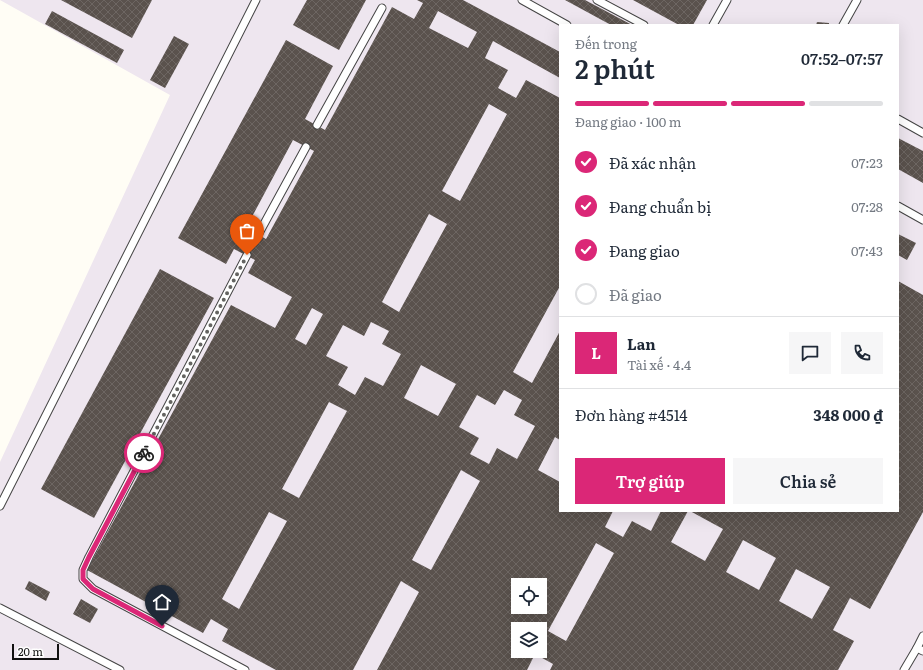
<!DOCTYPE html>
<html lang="vi">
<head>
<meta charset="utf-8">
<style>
	:root { --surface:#fff; --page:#f6f6f7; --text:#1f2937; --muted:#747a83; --line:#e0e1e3; --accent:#db2777 }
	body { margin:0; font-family:Literata,serif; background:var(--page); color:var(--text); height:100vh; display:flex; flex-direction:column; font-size:15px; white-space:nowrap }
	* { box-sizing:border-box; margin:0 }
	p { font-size:13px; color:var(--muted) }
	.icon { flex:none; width:22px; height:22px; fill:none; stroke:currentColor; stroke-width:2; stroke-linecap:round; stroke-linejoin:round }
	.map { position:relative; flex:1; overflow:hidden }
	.side { position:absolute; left:559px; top:24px; width:340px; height:488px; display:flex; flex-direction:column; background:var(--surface); border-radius:0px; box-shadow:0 4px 16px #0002 }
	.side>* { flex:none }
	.tools { position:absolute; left:511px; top:578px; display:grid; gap:8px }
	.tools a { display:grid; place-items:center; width:36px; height:36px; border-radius:0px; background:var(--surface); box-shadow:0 4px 16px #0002; font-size:20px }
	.scale { position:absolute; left:12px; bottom:10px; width:47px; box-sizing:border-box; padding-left:4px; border:2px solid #111; border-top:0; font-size:11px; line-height:14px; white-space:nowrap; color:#111; -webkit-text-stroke:3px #fff; paint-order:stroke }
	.pin { position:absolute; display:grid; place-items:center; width:34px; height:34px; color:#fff; margin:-41px -17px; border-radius:50% 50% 50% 0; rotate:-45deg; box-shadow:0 0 4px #0007 }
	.pin .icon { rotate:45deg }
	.courier { position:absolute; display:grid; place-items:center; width:40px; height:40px; margin:-20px; border:3px solid #db2777; border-radius:50%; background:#fff; color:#222; box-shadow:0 1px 5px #0007 }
	.headline em { font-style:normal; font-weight:600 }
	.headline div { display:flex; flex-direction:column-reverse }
	.headline { display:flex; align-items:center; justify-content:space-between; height:68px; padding:0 16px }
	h1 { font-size:26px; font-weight:600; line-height:30px }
	.bar { display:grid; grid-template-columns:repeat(4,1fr); gap:6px 4px; align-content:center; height:48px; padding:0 16px }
	.bar i { height:5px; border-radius:3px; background:var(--line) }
	.bar .on { background:var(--accent) }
	.bar p { grid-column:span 4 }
	.line { display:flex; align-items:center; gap:10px; padding:0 16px; border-top:1px solid var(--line) }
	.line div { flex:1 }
	.round { display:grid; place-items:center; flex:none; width:42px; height:42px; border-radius:0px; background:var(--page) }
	ol { padding:0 16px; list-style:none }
	li { display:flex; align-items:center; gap:12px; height:44px }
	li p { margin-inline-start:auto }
	li .icon { padding:4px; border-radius:50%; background:var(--accent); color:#fff; stroke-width:4 }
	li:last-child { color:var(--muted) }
	li i { width:22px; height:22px; border:2px solid var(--line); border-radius:50% }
	.primary-button { display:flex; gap:8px; margin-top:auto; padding:8px 16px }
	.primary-button a { flex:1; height:46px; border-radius:0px; background:var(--accent); color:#fff; font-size:16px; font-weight:600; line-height:46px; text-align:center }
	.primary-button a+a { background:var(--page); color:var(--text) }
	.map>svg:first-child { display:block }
	.industrial { fill:#eee6ef; fill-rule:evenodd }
	.building { fill:url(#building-cross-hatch); fill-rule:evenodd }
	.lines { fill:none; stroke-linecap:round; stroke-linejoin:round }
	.service-casing { stroke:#444; stroke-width:9 }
	.service { stroke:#fff; stroke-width:7 }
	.done { stroke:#646461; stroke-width:4; stroke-dasharray:0 7.2 }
	.route { stroke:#db2777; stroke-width:5 }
</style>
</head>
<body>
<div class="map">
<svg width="923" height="670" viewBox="0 0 923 670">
	<defs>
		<pattern id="building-cross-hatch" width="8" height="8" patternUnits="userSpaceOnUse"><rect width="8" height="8" fill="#5a524d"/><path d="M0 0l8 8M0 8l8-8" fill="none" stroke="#6d6662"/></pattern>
	</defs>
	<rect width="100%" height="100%" fill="#fffdf5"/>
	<!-- industrial -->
	<path class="industrial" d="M0 0H923V670H0V462L170 95ZM560 25H898V511H560ZM518 585H540V607H518ZM518 629H540V651H518Z"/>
	<!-- building -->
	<g class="building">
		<polygon points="61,0 152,0 132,38"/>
		<polygon points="307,0 366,0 339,50 293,25"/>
		<path d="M417 0H463L560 52V78L493 41 485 58 508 70 498 88 516 98 526 80 560 98V286L513 372 532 383 560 331V440L555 437 538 470 560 482V511H613L605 527 623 537 632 521 651 531 661 511H688L671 542 705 561 723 529 690 511H898V281L923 295V512L870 609 850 598 833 630 854 641 838 670H550L553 664 535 654 527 670H377L419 592 401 581 353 670H276L222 641 228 629 211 619 203 633 87 570 231 305 275 328 292 297 248 273 255 260 234 249 226 264 178 238 286 40 333 66 305 119 325 130 392 7 414 19 423 3ZM438 11 477 32 468 48 429 28ZM489 104 507 114 460 201 442 191ZM293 140 314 151 266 239 246 228ZM429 214 447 224 399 312 382 302ZM312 308 323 314 306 345 295 339ZM371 322 389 331 382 344 401 354 383 386 365 377 355 395 338 385 348 367 326 356 343 325 364 336ZM421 365 456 384 438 416 404 398ZM504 390 522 400 514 415 535 426 517 459 497 448 489 464 470 454 479 438 459 427 477 395 495 405ZM329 402 347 411 299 498 282 489ZM461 470 480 481 431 570 412 560ZM269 512 287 521 239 609 222 599ZM743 540 776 558 759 590 726 572ZM596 543 614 553 566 641 548 631ZM796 569 830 587 812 619 779 601ZM518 585H540V607H518ZM518 629H540V651H518Z"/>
		<polygon points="565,0 585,0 632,25 611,25"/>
		<polygon points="633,0 707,0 693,25 679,25"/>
		<polygon points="52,11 124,50 117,63 45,24"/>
		<polygon points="817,22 829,23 829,25 816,25"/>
		<polygon points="174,36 189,44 165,88 150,80"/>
		<polygon points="898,138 923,151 923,183 898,169"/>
		<polygon points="898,234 916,243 907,260 898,255"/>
		<polygon points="160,269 214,298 94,518 41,489"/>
		<polygon points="29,581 50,592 46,601 25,589"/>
		<polygon points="81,599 98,609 90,623 73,614"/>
	</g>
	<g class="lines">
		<!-- service casing -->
		<g class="service-casing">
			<g id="service">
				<polyline points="522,0 567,25"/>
				<polyline points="597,0 644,25"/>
				<polyline points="713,25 727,0"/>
				<polyline points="843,25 857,0"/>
				<polyline points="898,119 923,133"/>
				<polyline points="317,125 382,8"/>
				<polyline points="898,206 923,220"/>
				<polyline points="258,235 306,147"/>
				<polyline points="0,506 256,0"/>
				<polyline points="0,608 120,670"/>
				<polyline points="923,636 917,648 923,651"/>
				<polyline points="245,670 93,589 83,579 83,570 89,557 247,255"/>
				<polyline points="904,670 917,648"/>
			</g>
		</g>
		<!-- service -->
		<use href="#service" class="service"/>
	</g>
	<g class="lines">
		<!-- done -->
		<polyline class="done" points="144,453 247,255"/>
		<!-- route -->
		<polyline class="route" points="144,453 89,557 83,570 83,579 93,589 162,626"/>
	</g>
</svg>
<div class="tools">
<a><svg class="icon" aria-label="locate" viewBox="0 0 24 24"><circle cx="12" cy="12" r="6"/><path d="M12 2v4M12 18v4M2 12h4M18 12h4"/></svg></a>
<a><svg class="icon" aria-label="layers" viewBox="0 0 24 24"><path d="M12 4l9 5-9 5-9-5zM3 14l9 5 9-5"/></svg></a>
</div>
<div class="scale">20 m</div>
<div class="pin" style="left:247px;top:255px;background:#ea580c"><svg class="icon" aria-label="bag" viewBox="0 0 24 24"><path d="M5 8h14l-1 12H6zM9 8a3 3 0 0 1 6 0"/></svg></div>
<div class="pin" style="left:162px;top:626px;background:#1f2937"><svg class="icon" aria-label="home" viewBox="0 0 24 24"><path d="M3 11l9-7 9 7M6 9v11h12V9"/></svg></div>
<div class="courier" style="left:144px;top:453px"><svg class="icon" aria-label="bike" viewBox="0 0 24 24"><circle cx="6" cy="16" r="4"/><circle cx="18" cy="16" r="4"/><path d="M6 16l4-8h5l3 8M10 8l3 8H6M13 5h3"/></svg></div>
<section class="side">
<div class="headline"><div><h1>2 phút</h1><p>Đến trong</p></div><em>07:52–07:57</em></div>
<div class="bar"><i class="on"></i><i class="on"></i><i class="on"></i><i></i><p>Đang giao · 100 m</p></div>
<ol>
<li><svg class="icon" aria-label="check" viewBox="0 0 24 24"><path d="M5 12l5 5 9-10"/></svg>Đã xác nhận<p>07:23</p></li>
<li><svg class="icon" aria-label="check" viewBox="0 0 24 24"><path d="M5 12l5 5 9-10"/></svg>Đang chuẩn bị<p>07:28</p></li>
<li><svg class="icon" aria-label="check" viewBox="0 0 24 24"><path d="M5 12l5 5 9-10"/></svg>Đang giao<p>07:43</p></li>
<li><i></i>Đã giao</li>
</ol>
<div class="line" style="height:72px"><b class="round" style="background:var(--accent);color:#fff">L</b><div><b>Lan</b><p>Tài xế · 4.4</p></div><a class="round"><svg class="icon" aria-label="chat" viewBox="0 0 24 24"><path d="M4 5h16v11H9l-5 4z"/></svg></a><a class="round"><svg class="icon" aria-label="phone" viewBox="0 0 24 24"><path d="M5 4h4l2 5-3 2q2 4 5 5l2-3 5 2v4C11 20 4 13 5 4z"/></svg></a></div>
<div class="line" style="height:52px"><div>Đơn hàng #4514</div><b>348 000 ₫</b></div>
<div class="primary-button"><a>Trợ giúp</a><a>Chia sẻ</a></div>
</section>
</div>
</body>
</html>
